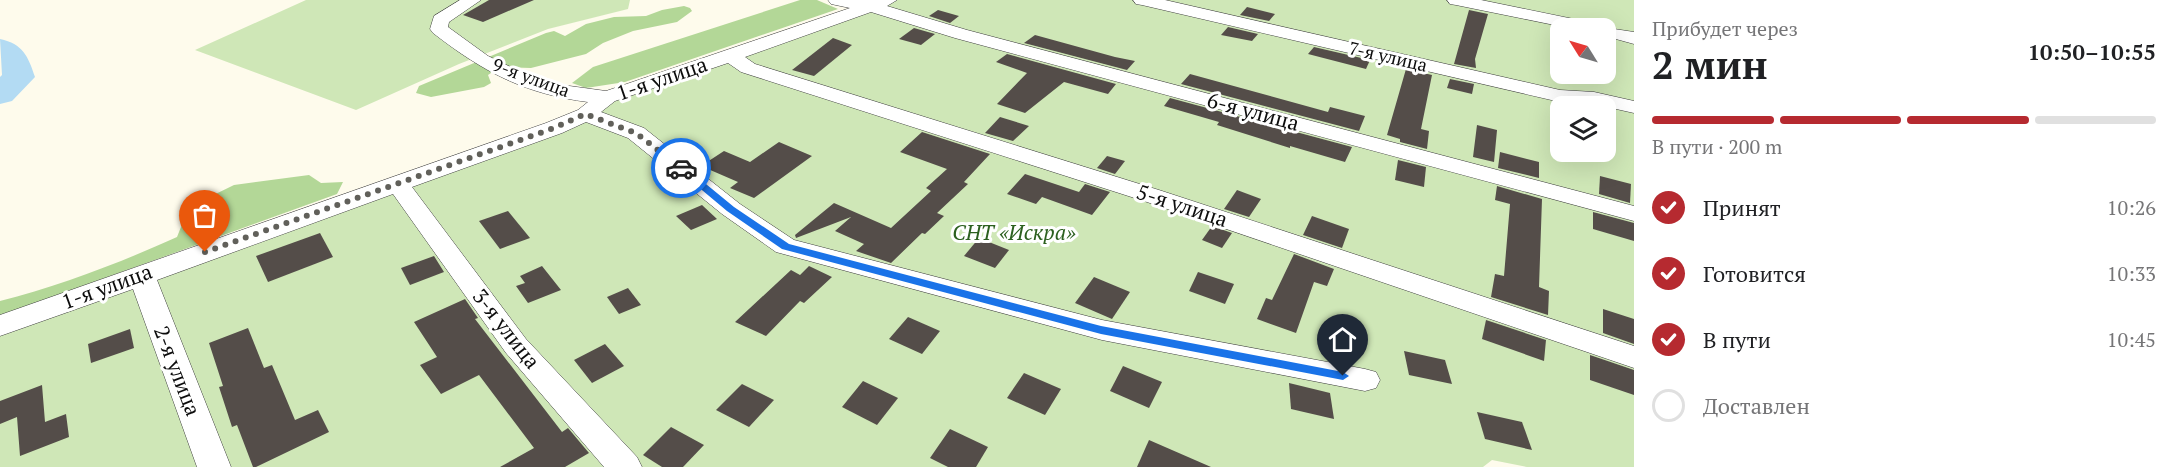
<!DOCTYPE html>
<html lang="ru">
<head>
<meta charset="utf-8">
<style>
	:root { --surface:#fff; --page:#f6f6f6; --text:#202124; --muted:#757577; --line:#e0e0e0; --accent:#b62a30 }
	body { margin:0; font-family:"PT Serif",serif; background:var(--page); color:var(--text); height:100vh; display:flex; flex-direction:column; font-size:22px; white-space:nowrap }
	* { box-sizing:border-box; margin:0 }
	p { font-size:20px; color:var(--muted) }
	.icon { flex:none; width:33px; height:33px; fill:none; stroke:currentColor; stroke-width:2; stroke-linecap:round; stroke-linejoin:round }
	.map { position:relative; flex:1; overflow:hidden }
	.details { display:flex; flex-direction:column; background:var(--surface); width:540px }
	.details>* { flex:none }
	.needle { width:39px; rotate:307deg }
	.controls { position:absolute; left:1550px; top:18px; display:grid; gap:12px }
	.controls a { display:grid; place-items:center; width:66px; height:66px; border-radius:12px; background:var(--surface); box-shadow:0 6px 24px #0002; font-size:30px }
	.pin { position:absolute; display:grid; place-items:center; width:51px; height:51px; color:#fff; margin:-62px -26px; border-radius:50% 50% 50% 0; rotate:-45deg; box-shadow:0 0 6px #0007 }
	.pin .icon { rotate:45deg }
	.courier { position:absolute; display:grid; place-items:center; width:60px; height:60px; margin:-30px; border:4px solid #1a73e8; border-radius:50%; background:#fff; color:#222; box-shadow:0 2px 8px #0007 }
	.headline em { font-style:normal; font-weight:700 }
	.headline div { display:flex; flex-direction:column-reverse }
	.headline { display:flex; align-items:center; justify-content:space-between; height:102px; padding:0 18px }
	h1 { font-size:39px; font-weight:700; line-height:45px }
	.bar { display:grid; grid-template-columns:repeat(4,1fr); gap:9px 6px; align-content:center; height:72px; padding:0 18px }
	.bar i { height:8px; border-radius:4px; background:var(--line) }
	.bar .selected { background:var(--accent) }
	.bar p { grid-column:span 4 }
	ol { padding:0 18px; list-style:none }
	li { display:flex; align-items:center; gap:18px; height:66px }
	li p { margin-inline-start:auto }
	li .icon { padding:6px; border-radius:50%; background:var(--accent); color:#fff; stroke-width:4 }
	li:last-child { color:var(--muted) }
	li i { width:33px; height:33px; border:3px solid var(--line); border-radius:50% }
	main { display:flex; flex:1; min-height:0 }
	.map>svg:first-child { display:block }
	.green { fill:#cfe7b7; fill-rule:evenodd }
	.forest { fill:#b3d797 }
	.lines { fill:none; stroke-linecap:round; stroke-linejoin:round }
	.river { fill:#b3dbf3; fill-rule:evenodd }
	.building { fill:#544d49 }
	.minor-casing { stroke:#3f3f3f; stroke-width:1 }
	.minor { fill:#fff; fill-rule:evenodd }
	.route { fill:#1a73e8 }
	.done { stroke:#61605a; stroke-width:6; stroke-dasharray:0 10.8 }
	.labels { text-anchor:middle; stroke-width:6; stroke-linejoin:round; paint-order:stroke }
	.far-street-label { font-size:18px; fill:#0c0c0c; stroke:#fff }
	.street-label { font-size:21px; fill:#0c0c0c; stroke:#fff }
	.park-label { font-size:21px; font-style:italic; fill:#2c601f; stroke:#fff }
</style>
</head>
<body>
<main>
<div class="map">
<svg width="1634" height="467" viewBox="0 0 1634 467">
	<rect width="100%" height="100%" fill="#fefbec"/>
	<!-- green -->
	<g class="green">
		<polygon points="306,0 630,0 628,9 548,29 459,64 356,110 195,50"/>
		<path d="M896 0H1634V467H1527L1492 460 1483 467H0V332L611 102ZM1560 28H1605V74H1560ZM1560 106H1605V152H1560Z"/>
	</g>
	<!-- forest -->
	<g class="forest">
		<polygon points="800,0 817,0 838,9 625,82 586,88 572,83 593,67"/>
		<polygon points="684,6 690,8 692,11 677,22 633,31 603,43 586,54 531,68 500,67 488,75 491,83 484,87 431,97 416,93 419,86 546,33 554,31 565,36 586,24 614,17 646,16 662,10"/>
		<path d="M309 175 321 183 343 182 337 194 0 316V301C59 286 122 262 177 237L189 207 234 185Z"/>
	</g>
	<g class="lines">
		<!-- river -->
		<path class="river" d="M0 39C23 44 28 56 35 77L12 101 0 104V77L2 75Z"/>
	</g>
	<!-- building -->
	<g class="building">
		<polygon points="489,0 534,0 483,22 463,15"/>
		<polygon points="1247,7 1275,14 1269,21 1240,15"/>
		<polygon points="938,10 959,16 950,23 929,16"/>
		<polygon points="1469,10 1488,14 1475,59 1476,68 1454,64"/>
		<polygon points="1228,27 1258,34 1252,41 1221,35"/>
		<polygon points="914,28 935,34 921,45 899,39"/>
		<polygon points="1035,35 1115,57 1135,61 1127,70 1024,43"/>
		<polygon points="833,38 852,45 814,76 792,70"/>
		<polygon points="1314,47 1370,60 1366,69 1308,54"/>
		<polygon points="1007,54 1116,84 1108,94 1064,82 1025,113 997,104 1027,73 996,62"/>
		<polygon points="1406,69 1432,75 1421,129 1429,131 1427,149 1400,142 1400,139 1387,135"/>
		<polygon points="1190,74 1328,112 1330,107 1365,116 1359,131 1181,84"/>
		<polygon points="1450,79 1474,84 1472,94 1447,88"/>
		<polygon points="1170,98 1352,147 1345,162 1290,146 1290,148 1217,125 1219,122 1164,106"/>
		<polygon points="1000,117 1029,126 1013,141 985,133"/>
		<polygon points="1477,125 1497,130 1494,162 1473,157"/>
		<polygon points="922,132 990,154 964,182 968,184 937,213 944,216 925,234 922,233 891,263 856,251 864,244 835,231 851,217 796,238 795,235 834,203 891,228 931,191 926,188 947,169 900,152"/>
		<polygon points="779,142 812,156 754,198 730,188 738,182 701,166 724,151 750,162"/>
		<polygon points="1500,152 1539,162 1539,178 1498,168"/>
		<polygon points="1107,156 1125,161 1115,174 1097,168"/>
		<polygon points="1398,160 1426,167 1424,187 1395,180"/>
		<polygon points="1025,174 1079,192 1085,184 1110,192 1092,215 1042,197 1036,204 1007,194"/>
		<polygon points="1600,176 1631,184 1630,203 1599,194"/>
		<polygon points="1497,186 1542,199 1539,287 1549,291 1548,315 1491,297 1495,274 1504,276 1510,204 1495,200"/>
		<polygon points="1237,190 1261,199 1249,217 1224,209"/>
		<polygon points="702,205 717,219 691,230 676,216"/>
		<polygon points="508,211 530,238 500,249 479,221"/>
		<polygon points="1593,212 1634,223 1634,241 1593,229"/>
		<polygon points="1312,216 1349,229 1342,248 1303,235"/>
		<polygon points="1212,226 1232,233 1222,248 1202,240"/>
		<polygon points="320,233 333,257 268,282 256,256"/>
		<polygon points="979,238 1009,250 995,268 964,256"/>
		<polygon points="1294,254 1334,269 1327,286 1314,282 1296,333 1257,319 1266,298 1272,300"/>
		<polygon points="434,256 444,272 410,285 401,268"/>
		<polygon points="542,266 561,290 528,303 516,286 525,283 520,276"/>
		<polygon points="809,266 832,277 804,303 800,301 766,336 735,322 791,270 800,275"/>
		<polygon points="1198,272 1234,284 1225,304 1189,291"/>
		<polygon points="1094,277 1130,292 1112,319 1075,303"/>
		<polygon points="628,288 641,305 619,314 607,297"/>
		<polygon points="465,299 478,318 475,319 562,432 568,428 589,453 565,467 500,467 534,448 479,375 441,394 420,365 437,357 414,322"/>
		<polygon points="1603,309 1634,319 1634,344 1603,333"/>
		<polygon points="908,317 940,331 922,354 889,339"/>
		<polygon points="1486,320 1546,340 1544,361 1482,339"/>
		<polygon points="248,328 264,368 272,365 295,420 318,410 329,432 256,467 253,467 237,425 232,427 219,387 223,386 209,343"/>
		<polygon points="130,329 134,348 91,363 88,344"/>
		<polygon points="605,344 624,366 592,383 574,360"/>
		<polygon points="1404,351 1445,360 1452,384 1409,375"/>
		<polygon points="1590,355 1634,370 1634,395 1590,380"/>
		<polygon points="1123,366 1162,382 1149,408 1110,391"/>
		<polygon points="1024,373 1061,389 1045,415 1007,398"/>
		<polygon points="863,381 898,398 877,425 842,407"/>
		<polygon points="1289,383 1330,393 1334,419 1291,409"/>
		<polygon points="742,384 774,400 749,427 716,410"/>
		<polygon points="42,385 45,422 66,414 69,437 20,456 17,417 0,424 0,401"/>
		<polygon points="1477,412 1522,422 1532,450 1485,439"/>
		<polygon points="671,427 704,445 683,467 662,467 643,455"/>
		<polygon points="950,429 988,447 976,467 948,467 930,458"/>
		<polygon points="1149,440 1211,467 1137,467"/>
	</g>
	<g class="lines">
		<!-- minor casing -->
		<g class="minor-casing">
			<g id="minor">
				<path d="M460 0H481L449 22 448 27 488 56 523 73 562 85 606 91 850 8 831 4 828 0H897L887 6 967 30 1634 206V221L955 38 871 12 745 57 755 64 1162 191 1634 346V368L1144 201 741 72 728 63 615 101 601 112 644 128 740 204 794 240 1102 320 1365 369 1376 372 1380 380 1376 388 1365 391 1102 340 776 252 722 214 628 138 586 122 562 133 412 187 526 339 637 457 642 467H604L506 353 393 194 157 280 231 467H197L133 289 0 336V315L546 123 578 110 588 102C524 94 482 71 433 33L430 29 434 16Z"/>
				<polygon points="1133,0 1165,0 1560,90 1594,92 1634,101 1634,113 1594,104 1560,102 1142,5 1136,4"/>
				<polygon points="1447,0 1481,0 1593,23 1601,27 1634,32 1634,44 1605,36 1605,28 1569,28 1456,5 1450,4"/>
			</g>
		</g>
		<!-- minor -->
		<use href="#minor" class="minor"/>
	</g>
	<!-- route -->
	<polygon class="route" points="678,166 684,166 734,207 789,244 1101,326 1343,372 1349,376 1343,380 1101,334 782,249 727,211 678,170"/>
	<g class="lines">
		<!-- done -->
		<polyline class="done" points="205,252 554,128 585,114 636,133 681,168"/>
	</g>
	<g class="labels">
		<!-- far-street labels -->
		<g class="far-street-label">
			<text transform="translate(1388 57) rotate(13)" y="6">7-я улица</text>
			<text transform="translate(531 78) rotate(20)" y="6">9-я улица</text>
		</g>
		<!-- street labels -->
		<g class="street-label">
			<text transform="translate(662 79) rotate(-19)" y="7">1-я улица</text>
			<text transform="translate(1253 112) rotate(15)" y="7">6-я улица</text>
			<text transform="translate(1182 206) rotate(18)" y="7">5-я улица</text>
			<text transform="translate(107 287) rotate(-20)" y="7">1-я улица</text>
			<text transform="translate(506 329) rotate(52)" y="7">3-я улица</text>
			<text transform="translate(177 371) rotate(69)" y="7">2-я улица</text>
		</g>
		<!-- park labels -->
		<g class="park-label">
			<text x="1014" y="240">СНТ «Искра»</text>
		</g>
	</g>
</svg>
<div class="controls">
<a><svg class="needle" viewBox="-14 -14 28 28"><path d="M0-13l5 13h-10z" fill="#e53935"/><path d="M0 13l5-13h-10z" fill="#757577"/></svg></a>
<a><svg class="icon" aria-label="layers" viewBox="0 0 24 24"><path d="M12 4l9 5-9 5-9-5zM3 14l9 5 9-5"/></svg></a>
</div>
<div class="pin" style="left:205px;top:252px;background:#ea580c"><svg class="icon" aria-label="bag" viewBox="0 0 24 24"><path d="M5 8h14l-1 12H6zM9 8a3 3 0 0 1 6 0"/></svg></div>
<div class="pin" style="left:1343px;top:376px;background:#1f2937"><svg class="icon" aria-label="home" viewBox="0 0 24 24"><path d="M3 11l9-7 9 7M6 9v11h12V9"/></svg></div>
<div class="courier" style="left:681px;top:168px"><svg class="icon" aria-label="car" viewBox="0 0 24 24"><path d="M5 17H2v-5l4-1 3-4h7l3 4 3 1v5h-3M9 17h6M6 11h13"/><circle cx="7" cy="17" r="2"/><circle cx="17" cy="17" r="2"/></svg></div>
</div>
<section class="details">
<div class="headline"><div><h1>2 мин</h1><p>Прибудет через</p></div><em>10:50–10:55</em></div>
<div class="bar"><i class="selected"></i><i class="selected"></i><i class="selected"></i><i></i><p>В пути · 200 m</p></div>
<ol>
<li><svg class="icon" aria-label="check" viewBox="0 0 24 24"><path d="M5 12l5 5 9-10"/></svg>Принят<p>10:26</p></li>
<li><svg class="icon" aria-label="check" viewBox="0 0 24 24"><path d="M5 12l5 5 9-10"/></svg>Готовится<p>10:33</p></li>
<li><svg class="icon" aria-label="check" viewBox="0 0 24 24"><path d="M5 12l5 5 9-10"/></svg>В пути<p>10:45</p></li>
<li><i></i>Доставлен</li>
</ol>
</section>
</main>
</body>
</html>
